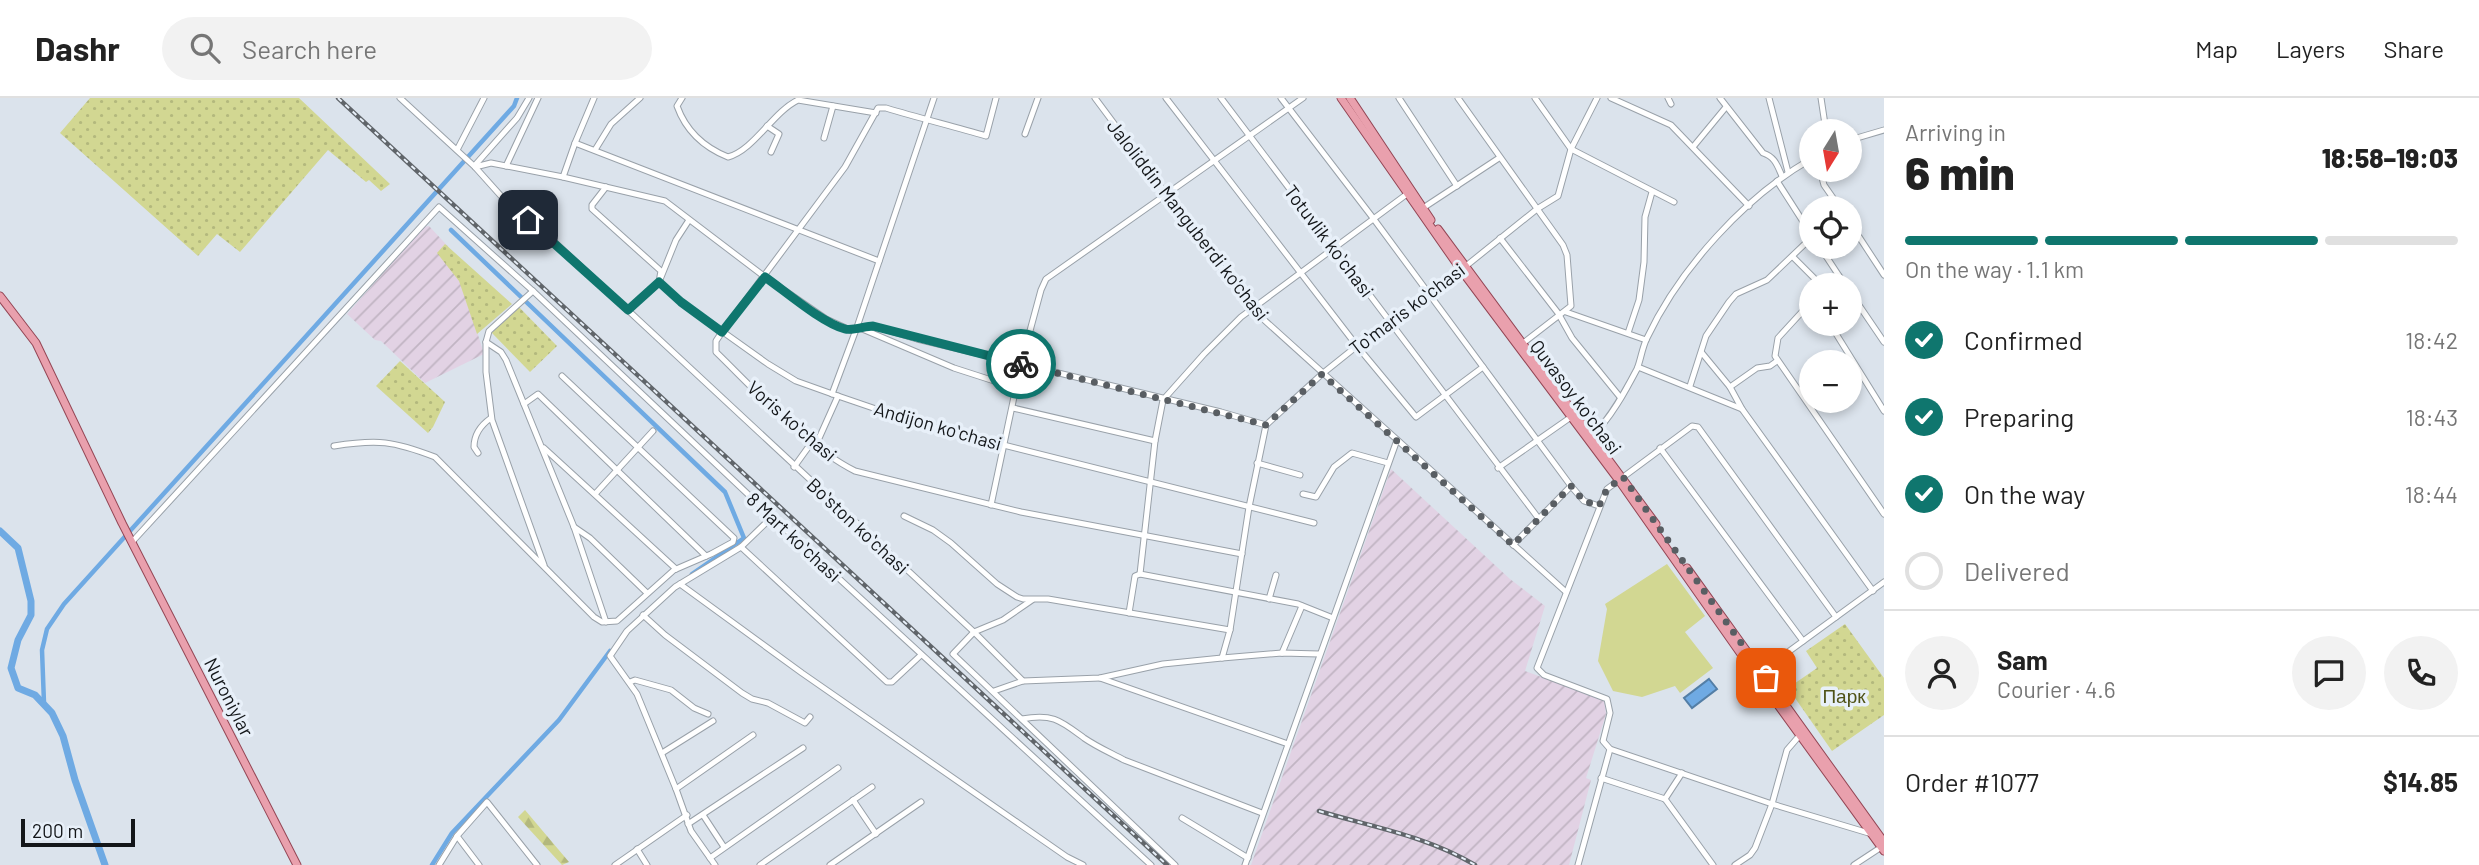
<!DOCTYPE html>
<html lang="en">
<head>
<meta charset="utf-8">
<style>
	:root { --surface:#fff; --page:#f2f2f2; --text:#222; --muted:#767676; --line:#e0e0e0; --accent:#0f766e }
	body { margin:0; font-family:Barlow,sans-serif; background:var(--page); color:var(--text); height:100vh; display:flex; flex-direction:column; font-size:26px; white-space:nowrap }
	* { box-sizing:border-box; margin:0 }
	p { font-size:23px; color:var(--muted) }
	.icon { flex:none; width:38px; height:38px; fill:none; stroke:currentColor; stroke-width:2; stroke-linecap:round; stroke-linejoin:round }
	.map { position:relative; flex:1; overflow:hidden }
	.panel { display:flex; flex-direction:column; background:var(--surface); width:595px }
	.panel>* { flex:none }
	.needle { width:46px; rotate:191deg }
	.tools { position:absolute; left:1799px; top:21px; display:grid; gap:14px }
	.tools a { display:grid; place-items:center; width:63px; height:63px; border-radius:50%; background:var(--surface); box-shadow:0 4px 10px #0003; font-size:35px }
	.scale { position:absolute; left:21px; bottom:18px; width:114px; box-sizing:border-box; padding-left:7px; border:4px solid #131619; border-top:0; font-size:19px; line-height:24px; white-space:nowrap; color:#131619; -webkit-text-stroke:5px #e8f0f9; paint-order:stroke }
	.pin { position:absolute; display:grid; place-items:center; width:60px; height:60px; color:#fff; margin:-30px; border-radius:14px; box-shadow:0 4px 10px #0006 }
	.courier { position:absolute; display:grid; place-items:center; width:70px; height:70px; margin:-35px; border:5px solid #0f766e; border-radius:50%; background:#fff; color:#222; box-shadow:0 2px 9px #0007 }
	.overview em { font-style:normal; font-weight:800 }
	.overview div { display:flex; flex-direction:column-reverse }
	.overview { display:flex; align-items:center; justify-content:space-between; height:119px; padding:0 21px }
	h1 { font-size:46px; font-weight:800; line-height:52px }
	.bar { display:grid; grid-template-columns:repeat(4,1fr); gap:10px 7px; align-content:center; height:84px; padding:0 21px }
	.bar i { height:9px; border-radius:5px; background:var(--line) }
	.bar .active { background:var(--accent) }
	.bar p { grid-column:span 4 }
	.line { display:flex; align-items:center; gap:18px; padding:0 21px; border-top:2px solid var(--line) }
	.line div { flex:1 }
	.round { display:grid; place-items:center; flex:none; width:74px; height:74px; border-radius:37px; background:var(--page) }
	ol { padding:0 21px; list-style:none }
	li { display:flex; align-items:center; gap:21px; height:77px }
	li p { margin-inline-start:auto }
	li .icon { padding:7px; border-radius:50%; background:var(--accent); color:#fff; stroke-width:4 }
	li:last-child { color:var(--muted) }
	li i { width:38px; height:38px; border:4px solid var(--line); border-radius:50% }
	header { display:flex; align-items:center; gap:42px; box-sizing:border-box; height:98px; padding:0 35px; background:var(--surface); border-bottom:2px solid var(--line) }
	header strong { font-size:33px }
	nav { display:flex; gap:38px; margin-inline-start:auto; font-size:24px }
	.search { width:490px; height:63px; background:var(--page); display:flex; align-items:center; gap:18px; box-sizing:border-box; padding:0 24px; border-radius:38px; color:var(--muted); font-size:26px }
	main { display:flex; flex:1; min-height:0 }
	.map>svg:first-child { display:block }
	.industrial { fill:url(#industrial-furrows) }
	.grass { fill:url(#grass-dots) }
	.forest { fill:url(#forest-firs) }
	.pitch { fill:#d2d792 }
	.water { fill:#6faae3; stroke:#537ea6; stroke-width:2 }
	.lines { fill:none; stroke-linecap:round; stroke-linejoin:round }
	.canal { stroke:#6faae3; stroke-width:4.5 }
	.river { stroke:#6faae3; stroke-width:7 }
	.minor-casing { stroke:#99a1a9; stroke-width:7 }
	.major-casing { stroke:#944655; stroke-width:9 }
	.minor { stroke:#fff; stroke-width:5 }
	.major { stroke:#e9a0ad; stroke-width:7 }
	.rail-casing { stroke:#60656a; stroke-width:4.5 }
	.rail { stroke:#e8f0f9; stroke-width:2; stroke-dasharray:5; stroke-linecap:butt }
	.done { stroke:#595e63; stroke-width:7; stroke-dasharray:0 12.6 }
	.route { stroke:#0f766e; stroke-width:9 }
	.labels { text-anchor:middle; stroke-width:7; stroke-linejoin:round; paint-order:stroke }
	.street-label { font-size:19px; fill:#131619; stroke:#e8f0f9 }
	.park-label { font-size:19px; fill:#4f5216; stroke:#e8f0f9 }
</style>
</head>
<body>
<header>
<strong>Dashr</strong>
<div class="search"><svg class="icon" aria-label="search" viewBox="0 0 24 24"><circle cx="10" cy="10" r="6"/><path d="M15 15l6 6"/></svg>Search here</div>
<nav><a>Map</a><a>Layers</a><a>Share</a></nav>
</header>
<main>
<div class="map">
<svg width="1884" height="767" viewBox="0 0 1884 767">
	<defs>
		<pattern id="industrial-furrows" width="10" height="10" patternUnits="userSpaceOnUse" patternTransform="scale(1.75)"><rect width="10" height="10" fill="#e2d2e4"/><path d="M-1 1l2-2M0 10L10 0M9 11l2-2" fill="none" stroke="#c1b4c3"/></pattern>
		<pattern id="grass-dots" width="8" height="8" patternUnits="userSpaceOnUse" patternTransform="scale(1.75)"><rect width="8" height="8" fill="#d2d792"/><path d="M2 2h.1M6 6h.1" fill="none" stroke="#b3b87d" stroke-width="1.8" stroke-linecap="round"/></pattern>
		<pattern id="forest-firs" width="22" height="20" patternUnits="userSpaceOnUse" patternTransform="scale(1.75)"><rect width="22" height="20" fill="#d2d792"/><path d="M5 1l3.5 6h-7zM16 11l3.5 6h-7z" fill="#b3b87d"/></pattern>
	</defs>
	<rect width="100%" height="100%" fill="#dbe3ec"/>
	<!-- industrial -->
	<g class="industrial">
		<polygon points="429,128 470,172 461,183 484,256 425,285 381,243 375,242 347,216 424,129"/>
		<polygon points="1391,371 1510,481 1545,508 1525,573 1604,602 1606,616 1586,680 1591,682 1569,767 1251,767"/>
	</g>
	<!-- grass -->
	<g class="grass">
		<polygon points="90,0 299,0 390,86 381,93 369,82 366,84 328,52 240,154 217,136 198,158 60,35"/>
		<polygon points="445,146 512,206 477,236 459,183 437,155"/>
		<polygon points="518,208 557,248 530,274 491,234"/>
		<polygon points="400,263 445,304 433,329 428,335 376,288"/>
		<polygon points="1845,526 1884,580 1884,617 1832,653 1788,590 1817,570 1806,553"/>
	</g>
	<!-- forest -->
	<polygon class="forest" points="525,712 569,764 562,767 518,719"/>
	<!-- pitch -->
	<polygon class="pitch" points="1667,466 1705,518 1685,534 1713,570 1680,595 1675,588 1642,599 1613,593 1598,563 1607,511 1605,506"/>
	<!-- water -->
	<polygon class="water" points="1709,581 1717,591 1692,610 1684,600"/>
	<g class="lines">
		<!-- canal -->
		<g class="canal">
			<polyline points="451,132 725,394 744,440 692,476"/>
			<polyline points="44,605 42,552 47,531 64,506 514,8 517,0"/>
			<polyline points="432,767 452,735 559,622 610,553"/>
		</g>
		<!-- river -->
		<polyline class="river" points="0,433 18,450 31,503 31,517 18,542 11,570 18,590 35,597 52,615 63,638 75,682 105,767"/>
		<!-- minor casing -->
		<g class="minor-casing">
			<g id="minor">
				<polyline points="400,0 475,69 510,108 547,137 974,534 1023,583 1100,580 1163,566 1222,560 1282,555 1319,556"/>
				<path d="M682 0 677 8C686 33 703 49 728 59 754 52 773 14 798 2L876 15"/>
				<path d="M996 0 986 38C952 28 919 20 886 10H878L845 69 722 234 716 243V254C755 292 807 349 855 373L1021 414 1242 456"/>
				<polyline points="1095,0 1252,211 1566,494"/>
				<polyline points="1166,0 1357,248 1416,319 1483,269"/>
				<polyline points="1221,0 1539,421"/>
				<polyline points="1281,0 1373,120 1571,388 1584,403 1599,408"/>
				<polyline points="1399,0 1457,88"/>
				<polyline points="1458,0 1563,147 1567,157 1571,208 1522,246"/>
				<polyline points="1535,0 1571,51 1674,104"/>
				<polyline points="1611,0 1671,27 1749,108"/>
				<polyline points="1668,0 1671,6"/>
				<path d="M1720 0 1763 55C1775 59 1777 67 1782 78"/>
				<polyline points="1769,0 1788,74"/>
				<polyline points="1821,0 1826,33"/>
				<polyline points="767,28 779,36 771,54"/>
				<polyline points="1025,36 1038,0"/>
				<polyline points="824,40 833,8"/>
				<polyline points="1850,42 1884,32"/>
				<polyline points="575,45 594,0"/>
				<polyline points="1693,49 1726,9"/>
				<polyline points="457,52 484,0"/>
				<polyline points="595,52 611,26 640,0"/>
				<polyline points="476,66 517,20 529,0"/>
				<polyline points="506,68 538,0"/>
				<polyline points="475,69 491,65 563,79 665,103 765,179 826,221 850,232 873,228 917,241 1221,314 1266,327"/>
				<polyline points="1820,72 1824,87 1840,110"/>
				<polyline points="563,79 575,45 879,163"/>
				<polyline points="1777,83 1811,136"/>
				<polyline points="606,89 592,107 592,111 661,173 659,184 628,212"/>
				<polyline points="1423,110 1499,60"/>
				<polyline points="689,122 676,142 659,184 681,204 768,266 796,283 838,298 920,326 1314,425"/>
				<polyline points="1850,125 1884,177"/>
				<polyline points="1500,140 1558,215 1572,240 1620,299"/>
				<polyline points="1820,149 1845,187"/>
				<polyline points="1793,159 1821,187"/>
				<polyline points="1828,187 1839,178"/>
				<polyline points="533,193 489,233 486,244 486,274 492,322 544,467"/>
				<polyline points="1850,194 1884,244"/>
				<polyline points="1811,204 1778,240 1775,258 1884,416"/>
				<polyline points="1566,214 1646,242"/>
				<polyline points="1830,226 1884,313"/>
				<polyline points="860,230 954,270 1016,290"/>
				<polyline points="1628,235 1639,202 1644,164 1645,119 1652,94"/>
				<polyline points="486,244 501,254 506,262 574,429 606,524"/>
				<polyline points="1702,255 1730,289 1757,270 1770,268 1777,263"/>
				<polyline points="1638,269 1742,311 1873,493"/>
				<polyline points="1690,288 1706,238 1729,204 1736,196 1767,182 1811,140"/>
				<polyline points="1730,289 1742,311"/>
				<polyline points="832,296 857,229 934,0"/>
				<polyline points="524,306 538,296 706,458"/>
				<polyline points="1013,310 1155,343"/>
				<path d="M1592 337C1609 324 1627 290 1637 271 1641 261 1642 250 1647 240 1680 170 1745 99 1811 61"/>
				<polyline points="816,347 838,298"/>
				<path d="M334 348C378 341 393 343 435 359L594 519 602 524 617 523 674 472 711 456 733 444 734 440 562 278"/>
				<polyline points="544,350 676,471"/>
				<polyline points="1660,350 1803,543"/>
				<path d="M478 355 474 349C474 336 481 327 491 320"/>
				<polyline points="1257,365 1300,377"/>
				<polyline points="794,369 812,344"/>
				<polyline points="1498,370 1571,319"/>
				<polyline points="596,395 653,333"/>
				<polyline points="1303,396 1316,399 1334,369 1352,355 1388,365"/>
				<polyline points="991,407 1021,266 1041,192 1046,181 1303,0"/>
				<polyline points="904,418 933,432 951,445 997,486 1017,499 1023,501 1048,501 1230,532"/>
				<polyline points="574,429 590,440 647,495"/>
				<polyline points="132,444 439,109 533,193 772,419 1151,767"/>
				<polyline points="1513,447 1571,388"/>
				<polyline points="741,449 887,584 892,584 921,557"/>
				<polyline points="680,486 802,575 1067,759 1083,767"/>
				<polyline points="1269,501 1276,477"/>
				<polyline points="1032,502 1003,522 974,534 953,556 1175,767"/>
				<polyline points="1129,515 1135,478 1140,476"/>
				<polyline points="643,517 665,537 742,595 752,601 768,605 805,625 810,619"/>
				<polyline points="1836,519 1698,329 1692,328 1607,391 1537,570 1544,577 1607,601 1610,615 1603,643 1610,651 1772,706 1872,736"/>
				<polyline points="1333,520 1298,506 1140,476 1155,343 1163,302 1204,256 1241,219 1407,96"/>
				<polyline points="1282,555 1302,508"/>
				<polyline points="1222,560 1230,532 1249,409 1266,327 1322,276 1357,248 1461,172 1537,111 1558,98 1571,51 1597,0"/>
				<polyline points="1762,573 1884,484"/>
				<polyline points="1100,580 1288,646"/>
				<polyline points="630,584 635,582 671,592 694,610 708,616"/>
				<polyline points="994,593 1023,583"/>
				<path d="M1022 621C1053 615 1061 623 1084 640 1097 649 1111 655 1124 662L1262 715"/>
				<polyline points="662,655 713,623"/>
				<polyline points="1601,680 1665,701"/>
				<polyline points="676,691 753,637"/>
				<polyline points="1665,701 1713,767"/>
				<polyline points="1665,701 1682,675"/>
				<polyline points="853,702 876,736"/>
				<polyline points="703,717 724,749"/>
				<polyline points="1182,720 1248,760"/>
				<polyline points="688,726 803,650"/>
				<polyline points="457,738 479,767"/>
				<polyline points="637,751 647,767"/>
				<polyline points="710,760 838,670"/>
				<polyline points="439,767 457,738 487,704 537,767"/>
				<polyline points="615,767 687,717"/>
				<polyline points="715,767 691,733 676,691 637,596 610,558 627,533 675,489 741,449 772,419"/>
				<polyline points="760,767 872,689"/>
				<polyline points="830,767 921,704"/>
				<polyline points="1245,767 1397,342"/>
				<polyline points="1578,767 1610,651"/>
				<polyline points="1735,767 1750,757 1755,750 1772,706 1787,652 1800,637"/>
				<polyline points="1854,767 1883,748"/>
			</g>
		</g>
		<!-- major casing -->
		<g class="major-casing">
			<g id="major">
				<polyline points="1341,0 1461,172 1620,384 1743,559 1884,753"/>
				<polyline points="1350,0 1431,122"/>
				<polyline points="1438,131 1656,426"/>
				<polyline points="0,198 36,245 122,425 297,767"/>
				<polyline points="1687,470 1884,744"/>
			</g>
		</g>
		<!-- minor -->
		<use href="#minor" class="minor"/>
		<!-- major -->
		<use href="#major" class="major"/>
		<!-- rail casing -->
		<g class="rail-casing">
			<g id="rail">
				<polyline points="338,0 1167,767"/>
				<path d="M1319 713C1372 729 1427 738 1475 767"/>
			</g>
		</g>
		<!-- rail -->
		<use href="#rail" class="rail"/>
	</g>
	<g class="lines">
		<!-- done -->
		<polyline class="done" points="1021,266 1266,327 1322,276 1513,447 1571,388 1584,403 1599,408 1607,391 1623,379 1766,580"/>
		<!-- route -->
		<path class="route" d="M528 122 628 212 659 184 681 204 722 234 765 179C785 193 822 225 845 231 853 233 865 228 873 228L1021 266"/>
	</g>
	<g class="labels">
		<!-- street labels -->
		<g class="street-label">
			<text transform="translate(1188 122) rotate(52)" y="7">Jaloliddin Manguberdi ko'chasi</text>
			<text transform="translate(1329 143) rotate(53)" y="7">Totuvlik koʻchasi</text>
			<text transform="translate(1407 211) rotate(-37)" y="7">Toʻmaris koʻchasi</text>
			<text transform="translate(1576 299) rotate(53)" y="7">Quvasoy koʻchasi</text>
			<text transform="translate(792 323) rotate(41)" y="7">Voris koʻchasi</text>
			<text transform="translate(938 328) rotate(16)" y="7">Andijon koʻchasi</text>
			<text transform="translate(858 428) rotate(43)" y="7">Boʻston koʻchasi</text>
			<text transform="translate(794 439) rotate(43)" y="7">8 Mart koʻchasi</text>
			<text transform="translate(229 599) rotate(63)" y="7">Nuroniylar</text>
		</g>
		<!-- park labels -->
		<g class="park-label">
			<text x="1844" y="605">Парк</text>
		</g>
	</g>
</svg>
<div class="tools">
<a><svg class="needle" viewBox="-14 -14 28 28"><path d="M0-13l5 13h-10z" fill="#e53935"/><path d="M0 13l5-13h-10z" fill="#767676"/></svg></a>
<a><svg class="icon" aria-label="locate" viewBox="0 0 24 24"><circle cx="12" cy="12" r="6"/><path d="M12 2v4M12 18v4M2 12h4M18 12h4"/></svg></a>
<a>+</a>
<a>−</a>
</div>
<div class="scale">200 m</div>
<div class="pin" style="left:1766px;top:580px;background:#ea580c"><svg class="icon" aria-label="bag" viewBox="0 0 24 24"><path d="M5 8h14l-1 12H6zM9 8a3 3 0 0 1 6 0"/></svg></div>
<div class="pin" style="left:528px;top:122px;background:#1f2937"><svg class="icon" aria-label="home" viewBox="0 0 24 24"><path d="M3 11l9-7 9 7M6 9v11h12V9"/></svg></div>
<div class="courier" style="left:1021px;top:266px"><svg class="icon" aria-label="bike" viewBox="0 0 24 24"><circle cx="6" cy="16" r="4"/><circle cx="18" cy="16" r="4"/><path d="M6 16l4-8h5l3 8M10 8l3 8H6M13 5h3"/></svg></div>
</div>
<section class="panel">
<div class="overview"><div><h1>6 min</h1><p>Arriving in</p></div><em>18:58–19:03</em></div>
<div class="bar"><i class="active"></i><i class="active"></i><i class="active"></i><i></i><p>On the way · 1.1 km</p></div>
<ol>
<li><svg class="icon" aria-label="check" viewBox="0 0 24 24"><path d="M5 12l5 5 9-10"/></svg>Confirmed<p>18:42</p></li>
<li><svg class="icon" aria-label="check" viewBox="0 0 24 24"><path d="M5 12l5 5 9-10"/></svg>Preparing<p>18:43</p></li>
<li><svg class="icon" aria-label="check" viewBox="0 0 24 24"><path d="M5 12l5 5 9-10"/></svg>On the way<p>18:44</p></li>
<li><i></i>Delivered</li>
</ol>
<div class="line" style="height:126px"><a class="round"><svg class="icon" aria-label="person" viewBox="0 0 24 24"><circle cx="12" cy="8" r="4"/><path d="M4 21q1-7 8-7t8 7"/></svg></a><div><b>Sam</b><p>Courier · 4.6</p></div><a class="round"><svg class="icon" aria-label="chat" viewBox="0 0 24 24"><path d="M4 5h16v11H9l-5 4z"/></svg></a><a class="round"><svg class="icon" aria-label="phone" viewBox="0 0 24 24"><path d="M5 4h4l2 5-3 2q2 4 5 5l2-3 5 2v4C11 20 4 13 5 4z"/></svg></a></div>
<div class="line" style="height:91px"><div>Order #1077</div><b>$14.85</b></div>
</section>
</main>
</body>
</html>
